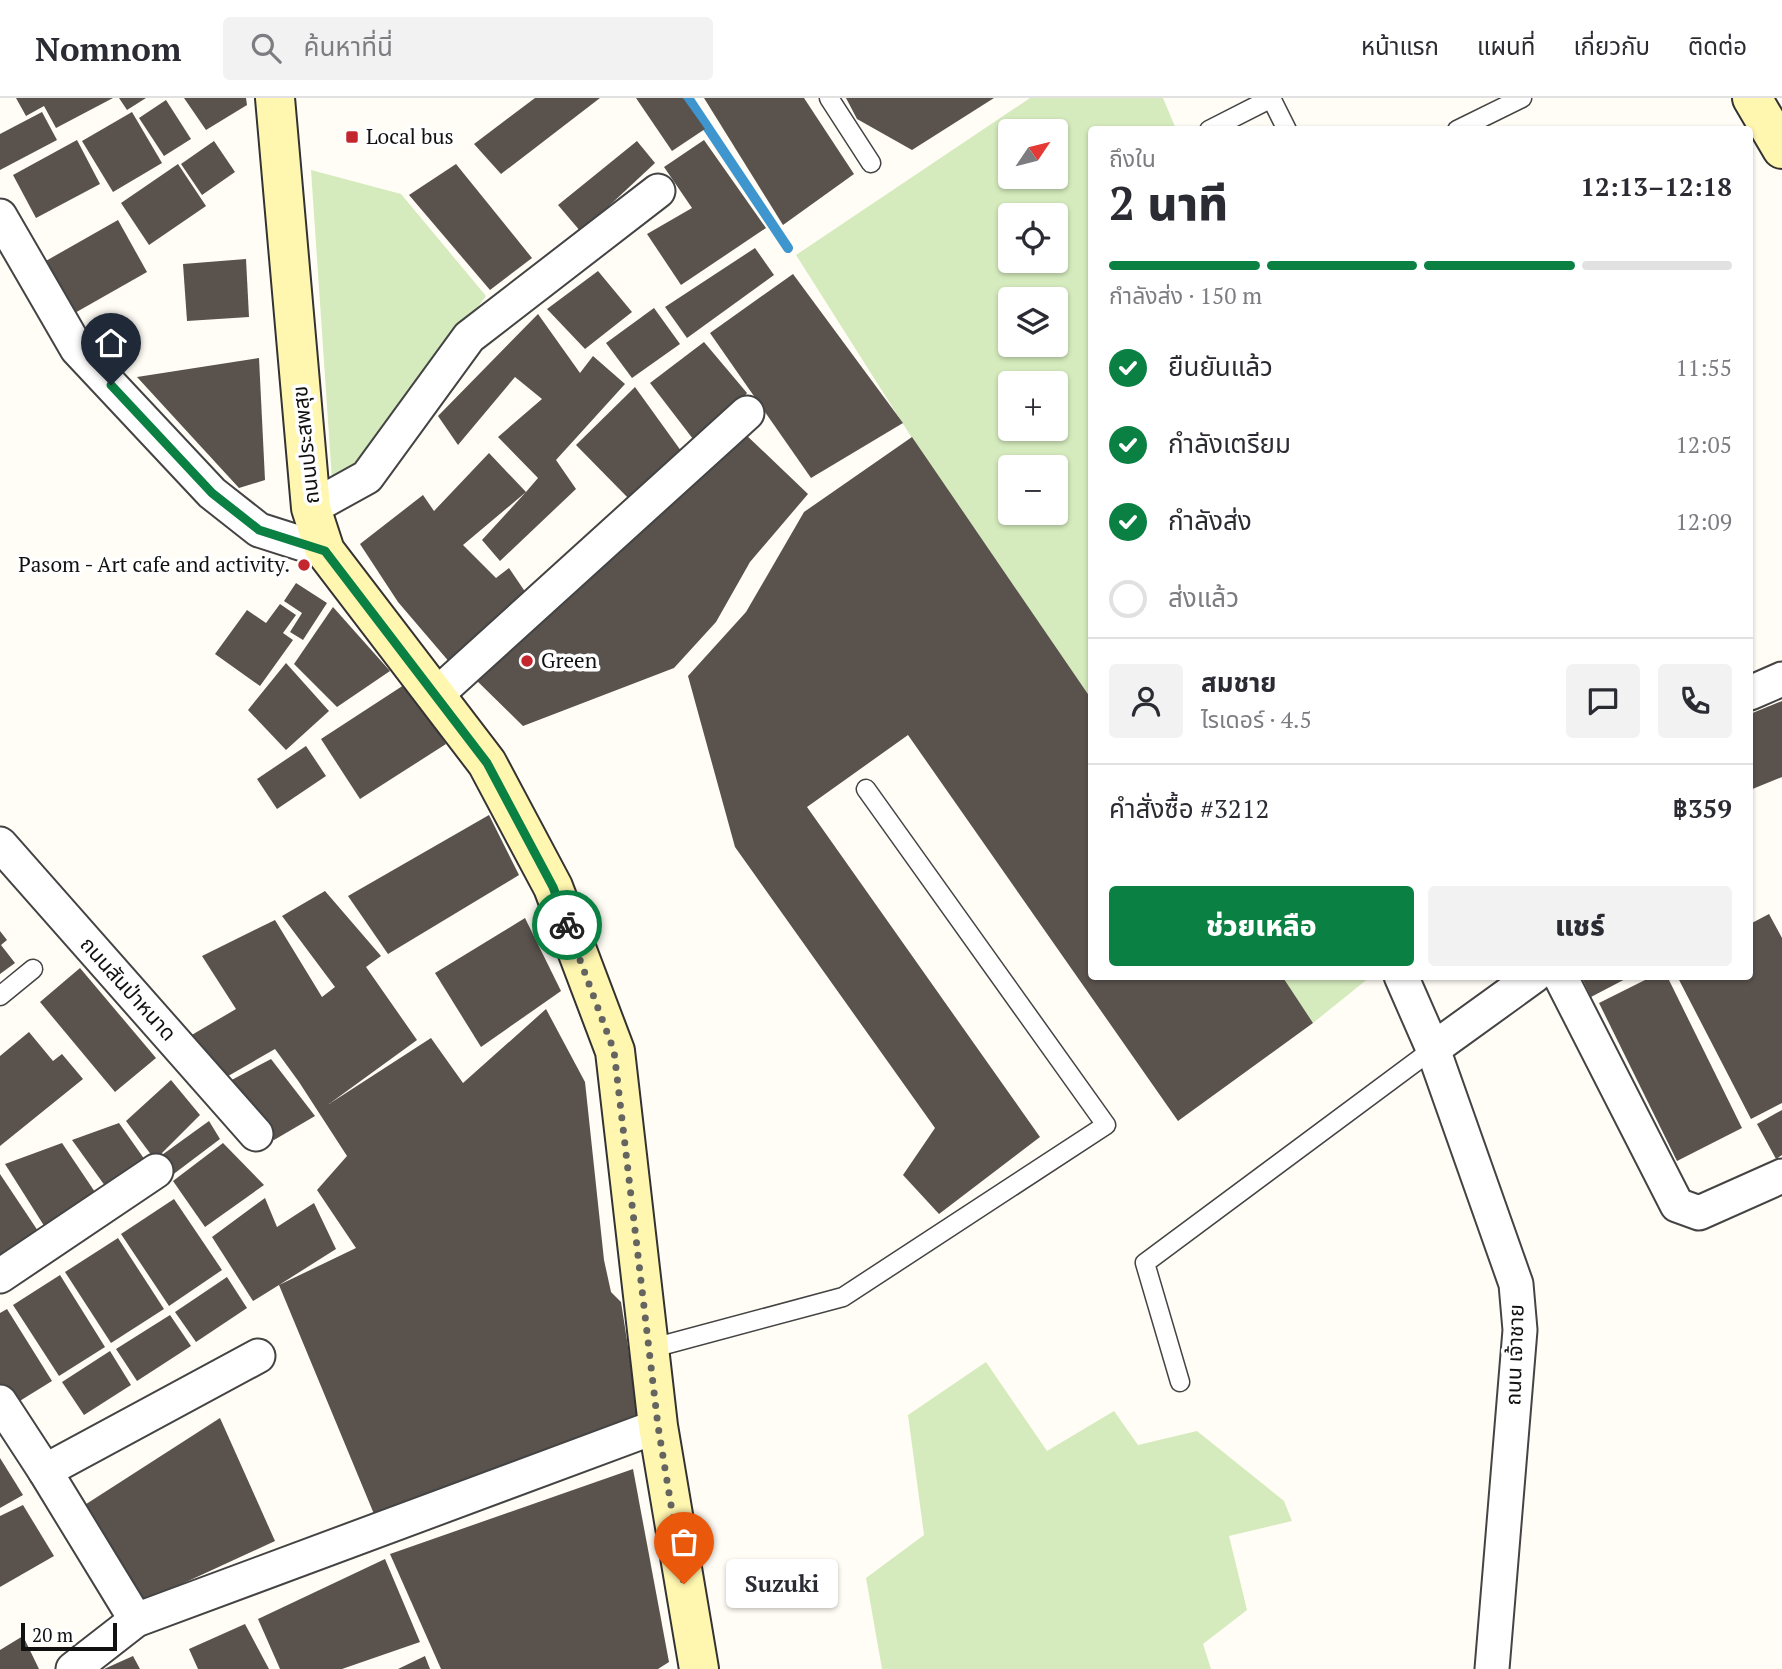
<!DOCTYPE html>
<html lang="th">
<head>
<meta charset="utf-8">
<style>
	:root { --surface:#fff; --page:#f2f2f3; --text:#2b2b33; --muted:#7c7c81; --line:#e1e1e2; --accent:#0b8043 }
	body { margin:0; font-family:"PT Serif","Noto Sans Thai",serif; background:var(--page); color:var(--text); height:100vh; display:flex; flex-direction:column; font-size:26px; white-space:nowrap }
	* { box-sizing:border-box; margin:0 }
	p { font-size:23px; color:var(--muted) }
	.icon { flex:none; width:38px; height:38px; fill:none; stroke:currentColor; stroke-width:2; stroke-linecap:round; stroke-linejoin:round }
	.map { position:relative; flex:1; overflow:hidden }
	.details { position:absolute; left:1088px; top:28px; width:665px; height:854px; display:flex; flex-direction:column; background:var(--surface); border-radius:7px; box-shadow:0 2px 5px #0004 }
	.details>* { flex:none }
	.needle { width:46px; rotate:55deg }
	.fabs { position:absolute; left:998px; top:21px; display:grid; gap:14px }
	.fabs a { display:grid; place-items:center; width:70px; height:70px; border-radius:7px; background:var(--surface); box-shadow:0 2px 5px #0004; font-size:35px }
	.scale { position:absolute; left:21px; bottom:18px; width:96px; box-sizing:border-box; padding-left:7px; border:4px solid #111; border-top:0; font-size:19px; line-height:24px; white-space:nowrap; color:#111; -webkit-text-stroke:5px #fff; paint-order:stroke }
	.pin { position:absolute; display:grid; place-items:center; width:60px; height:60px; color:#fff; margin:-72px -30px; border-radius:50% 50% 50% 0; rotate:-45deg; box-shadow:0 0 7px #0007 }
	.pin .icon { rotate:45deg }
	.courier { position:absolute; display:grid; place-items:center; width:70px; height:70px; margin:-35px; border:5px solid #0b8043; border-radius:50%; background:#fff; color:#222; box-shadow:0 2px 9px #0007 }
	.bubble { position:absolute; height:49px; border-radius:7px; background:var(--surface); box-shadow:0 2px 5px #0004; font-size:23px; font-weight:800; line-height:49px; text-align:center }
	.summary em { font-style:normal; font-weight:800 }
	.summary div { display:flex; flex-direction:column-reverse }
	.summary { display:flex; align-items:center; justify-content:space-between; height:119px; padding:0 21px }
	h1 { font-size:46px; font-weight:800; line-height:52px }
	.bar { display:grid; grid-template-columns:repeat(4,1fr); gap:10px 7px; align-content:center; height:84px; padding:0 21px }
	.bar i { height:9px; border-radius:5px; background:var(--line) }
	.bar .selected { background:var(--accent) }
	.bar p { grid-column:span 4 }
	.line { display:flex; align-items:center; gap:18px; padding:0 21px; border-top:2px solid var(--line) }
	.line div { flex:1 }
	.round { display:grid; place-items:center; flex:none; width:74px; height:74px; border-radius:7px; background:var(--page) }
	ol { padding:0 21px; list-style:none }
	li { display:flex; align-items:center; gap:21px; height:77px }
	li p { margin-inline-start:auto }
	li .icon { padding:7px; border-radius:50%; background:var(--accent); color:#fff; stroke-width:4 }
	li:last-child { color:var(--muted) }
	li i { width:38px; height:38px; border:4px solid var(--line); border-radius:50% }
	.action { display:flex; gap:14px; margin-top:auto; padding:14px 21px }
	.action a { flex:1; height:80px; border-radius:7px; background:var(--accent); color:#fff; font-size:28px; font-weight:800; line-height:80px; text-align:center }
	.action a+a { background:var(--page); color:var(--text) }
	header { display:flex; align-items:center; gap:42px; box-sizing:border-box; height:98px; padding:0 35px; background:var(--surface); border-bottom:2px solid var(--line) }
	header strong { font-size:33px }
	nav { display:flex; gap:38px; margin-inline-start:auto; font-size:24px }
	.search { width:490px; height:63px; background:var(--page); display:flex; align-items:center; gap:18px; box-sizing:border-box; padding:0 24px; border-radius:7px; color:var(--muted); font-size:26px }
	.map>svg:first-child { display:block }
	.green { fill:#d5ebbd; fill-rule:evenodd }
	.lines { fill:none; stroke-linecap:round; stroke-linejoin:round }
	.stream { stroke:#3f96cf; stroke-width:10 }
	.building { fill:#5a524d }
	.lane-casing { stroke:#444; stroke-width:21 }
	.street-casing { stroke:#444; stroke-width:37 }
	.secondary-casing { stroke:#333; stroke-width:42 }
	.lane { stroke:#fff; stroke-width:18 }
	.street { stroke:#fff; stroke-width:33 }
	.secondary { stroke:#fff6b0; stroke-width:38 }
	.done { stroke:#646461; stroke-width:7; stroke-dasharray:0 12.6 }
	.route { stroke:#0b8043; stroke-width:9 }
	.poi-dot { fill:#c4262e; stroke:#fff; stroke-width:2.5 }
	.labels { text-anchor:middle; stroke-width:7; stroke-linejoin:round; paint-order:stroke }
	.poi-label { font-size:21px; fill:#111; stroke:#fff; text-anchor:start }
	.street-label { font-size:21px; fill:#111; stroke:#fff }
</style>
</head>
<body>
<header>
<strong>Nomnom</strong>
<div class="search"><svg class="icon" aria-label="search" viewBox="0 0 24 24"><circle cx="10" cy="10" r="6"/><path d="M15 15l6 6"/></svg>ค้นหาที่นี่</div>
<nav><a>หน้าแรก</a><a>แผนที่</a><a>เกี่ยวกับ</a><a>ติดต่อ</a></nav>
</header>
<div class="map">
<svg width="1782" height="1571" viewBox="0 0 1782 1571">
	<rect width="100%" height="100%" fill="#fffdf5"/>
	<!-- green -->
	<g class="green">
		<path d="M1030 0H1163L1176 31 1092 32V602L912 340 796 157ZM1010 33H1055V79H1010ZM1010 117H1055V163H1010ZM1010 201H1055V247H1010ZM1010 285H1055V331H1010ZM1010 369H1055V415H1010Z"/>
		<polygon points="311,72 401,96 486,198 358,368 332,382"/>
		<polygon points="1282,879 1370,879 1313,925"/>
		<polygon points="986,1264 1047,1353 1114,1313 1138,1347 1197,1333 1284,1403 1292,1423 1229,1438 1247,1512 1203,1546 1211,1571 882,1571 866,1480 924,1437 908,1317"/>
	</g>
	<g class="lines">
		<!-- stream -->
		<polyline class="stream" points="688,0 788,150"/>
	</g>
	<!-- building -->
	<g class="building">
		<polygon points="16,0 113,0 56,30 44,8 26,18"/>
		<polygon points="119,0 146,0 127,12"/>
		<polygon points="184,0 246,0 247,7 206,32"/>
		<polygon points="535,0 600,0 501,76 474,46"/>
		<polygon points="636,0 683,0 705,31 672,53"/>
		<polygon points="704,0 804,0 854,76 783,127"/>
		<polygon points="846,0 994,0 912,52 857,21"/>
		<polygon points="166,2 191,41 164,58 139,20"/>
		<polygon points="42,14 57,42 0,72 0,36"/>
		<polygon points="132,14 162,65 113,94 82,43"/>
		<polygon points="77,42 100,86 36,120 13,77"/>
		<polygon points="704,42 766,130 681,187 647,136 692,110 664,69"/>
		<polygon points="214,43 235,74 202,97 181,66"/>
		<polygon points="637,43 655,65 581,134 558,107"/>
		<polygon points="178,66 206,108 149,147 121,105"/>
		<polygon points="456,66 532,160 490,192 409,97"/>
		<polygon points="118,122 147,174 73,216 44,164"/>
		<polygon points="755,150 774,177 687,240 665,209"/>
		<polygon points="246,161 249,219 187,223 183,166"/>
		<polygon points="598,173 632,214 585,251 547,211"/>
		<polygon points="793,176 903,325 811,380 710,235"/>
		<polygon points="654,210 680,246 632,280 606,245"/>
		<polygon points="538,216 580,275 593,258 625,286 556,362 576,391 500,463 482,442 526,394 463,447 496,480 509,470 528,498 451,566 398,504 360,446 423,397 434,413 489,355 526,394 538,380 498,339 542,301 515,279 458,347 438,318"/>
		<polygon points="704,244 747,295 703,354 650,285"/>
		<polygon points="259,260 265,382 239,390 137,279"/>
		<polygon points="635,289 684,357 633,405 576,347"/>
		<polygon points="743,334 808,396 750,464 716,524 674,570 523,628 472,578"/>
		<polygon points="912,339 1092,602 1092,878 1282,878 1313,925 1178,1023 908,637 807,709 1040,1039 939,1116 903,1077 935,1030 735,749 688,578 746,514 804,414"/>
		<polygon points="296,485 327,505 303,542 290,534 302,515 284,503"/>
		<polygon points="280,506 296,517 283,535 293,542 260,588 215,556 247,512 266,525"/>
		<polygon points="333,509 390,573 337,609 294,566"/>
		<polygon points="286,565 329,613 286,652 248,612"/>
		<polygon points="407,585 446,646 360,701 321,641"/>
		<polygon points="1782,603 1782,679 1750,692 1750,616"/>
		<polygon points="306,648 326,678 277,711 257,681"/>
		<polygon points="489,717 519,777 388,856 348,798"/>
		<polygon points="325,793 381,858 366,869 417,942 329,1006 431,940 463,985 546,911 585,984 604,1162 611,1194 621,1204 640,1326 374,1416 279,1187 253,1203 212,1139 265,1100 277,1129 314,1105 336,1151 279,1187 356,1150 317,1092 347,1058 299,984 275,951 223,981 190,938 236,911 202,858 275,822 322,899 335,889 282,818"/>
		<polygon points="1769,816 1782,840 1782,1005 1751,1021 1677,878 1750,878 1750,826"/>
		<polygon points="525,820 561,893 481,949 435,875"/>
		<polygon points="0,833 7,842 1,847 15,865 0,876"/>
		<polygon points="80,870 156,960 115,994 40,904"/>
		<polygon points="1581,878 1631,878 1591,899"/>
		<polygon points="1653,878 1667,878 1742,1030 1677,1063 1599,905"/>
		<polygon points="29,934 53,963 62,956 83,981 0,1048 0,958"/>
		<polygon points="271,961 315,1018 274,1042 226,985"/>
		<polygon points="171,982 200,1017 155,1062 126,1023"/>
		<polygon points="1782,1012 1782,1057 1776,1061 1757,1026"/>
		<polygon points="209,1023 220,1041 171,1078 155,1062"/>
		<polygon points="119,1025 145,1062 108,1092 72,1042"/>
		<polygon points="62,1045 99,1100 48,1134 5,1066"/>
		<polygon points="223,1045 264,1087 205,1129 173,1083"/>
		<polygon points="0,1076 42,1139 0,1166"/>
		<polygon points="174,1101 222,1172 169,1208 121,1136"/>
		<polygon points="118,1140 164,1211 111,1245 65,1174"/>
		<polygon points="60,1177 105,1249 59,1278 13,1207"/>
		<polygon points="227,1179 247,1210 196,1244 175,1214"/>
		<polygon points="7,1211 52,1283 10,1309 0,1293 0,1215"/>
		<polygon points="170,1217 191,1248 137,1283 116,1251"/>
		<polygon points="110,1253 131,1287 84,1317 62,1284"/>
		<polygon points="220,1320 275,1443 136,1507 80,1410"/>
		<polygon points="0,1360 23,1397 0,1410"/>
		<polygon points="633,1371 669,1564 658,1571 441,1571 390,1456"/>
		<polygon points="23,1407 54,1458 0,1489 0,1418"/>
		<polygon points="385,1461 420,1544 342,1571 280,1571 258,1521"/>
		<polygon points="245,1526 269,1571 198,1571 189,1551"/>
		<polygon points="23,1538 39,1571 0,1571 0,1552"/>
		<polygon points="133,1558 140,1571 104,1571"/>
		<polygon points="425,1558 430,1571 398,1571"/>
	</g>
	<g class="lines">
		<!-- lane casing -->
		<g class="lane-casing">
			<g id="lane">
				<polyline points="829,0 871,65"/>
				<polyline points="1271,0 1287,32"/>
				<polyline points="1209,32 1272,0"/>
				<polyline points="1457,32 1522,0"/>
				<polyline points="0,898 33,871"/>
				<polyline points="649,1251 843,1199 1106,1027 866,691"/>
				<polyline points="1180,1284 1145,1165 1433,951"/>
			</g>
		</g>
		<!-- street casing -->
		<g class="street-casing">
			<g id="street">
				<polyline points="0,118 77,251 212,395 259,432 325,453"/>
				<polyline points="311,410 367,379 469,239 658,93"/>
				<polyline points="1750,595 1782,581"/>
				<polyline points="435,598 747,315"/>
				<polyline points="0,746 256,1036"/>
				<polyline points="1401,878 1433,951 1516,1186 1520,1232 1492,1571"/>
				<polyline points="1560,878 1677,1107 1699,1115 1782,1078"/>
				<polyline points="1433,951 1534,878"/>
				<polyline points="0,1178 156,1073"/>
				<polyline points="0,1304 45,1373 136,1522"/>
				<polyline points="45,1373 258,1258"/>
				<polyline points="73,1571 136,1522 658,1328"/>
			</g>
		</g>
		<!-- secondary casing -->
		<g class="secondary-casing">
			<g id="secondary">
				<polyline points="275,0 311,410 325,453 487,665 553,789 615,953 658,1328 699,1571"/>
				<polyline points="1752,0 1782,51"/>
			</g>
		</g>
		<!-- lane -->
		<use href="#lane" class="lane"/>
		<!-- street -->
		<use href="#street" class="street"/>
		<!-- secondary -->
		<use href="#secondary" class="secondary"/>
	</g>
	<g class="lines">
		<!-- done -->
		<polyline class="done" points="567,827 614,953 658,1328 684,1486"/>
		<!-- route -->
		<polyline class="route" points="111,287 212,395 259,432 325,453 487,665 553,789 567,827"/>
	</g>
	<!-- markers -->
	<g class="poi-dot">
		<rect x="345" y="32" width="14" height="14" rx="3.5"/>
		<circle cx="304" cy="467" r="7"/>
		<circle cx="527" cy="563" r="7"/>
	</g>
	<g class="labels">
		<!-- poi labels -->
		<g class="poi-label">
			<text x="366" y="46">Local bus</text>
			<text x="290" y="474" text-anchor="end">Pasom - Art cafe and activity.</text>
			<text x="541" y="570">Green</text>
		</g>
		<!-- street labels -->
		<g class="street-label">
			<text transform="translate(306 347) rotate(-96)" y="7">ถนนประสพสุข</text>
			<text transform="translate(128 891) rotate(48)" y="7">ถนนสันป่าหนาด</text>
			<text transform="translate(1515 1257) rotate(-88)" y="7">ถนน เจ้าชาย</text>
		</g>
	</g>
</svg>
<div class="fabs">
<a><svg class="needle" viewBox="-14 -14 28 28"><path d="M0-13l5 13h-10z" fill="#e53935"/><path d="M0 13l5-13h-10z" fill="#7c7c81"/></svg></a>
<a><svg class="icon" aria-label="locate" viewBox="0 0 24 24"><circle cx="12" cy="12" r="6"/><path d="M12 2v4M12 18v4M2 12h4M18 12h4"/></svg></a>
<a><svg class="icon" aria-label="layers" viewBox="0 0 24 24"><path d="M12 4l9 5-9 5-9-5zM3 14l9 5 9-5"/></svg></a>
<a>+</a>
<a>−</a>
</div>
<div class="scale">20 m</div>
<div class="pin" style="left:684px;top:1486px;background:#ea580c"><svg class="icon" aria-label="bag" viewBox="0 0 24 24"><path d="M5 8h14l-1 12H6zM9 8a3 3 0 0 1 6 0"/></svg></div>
<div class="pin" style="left:111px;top:287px;background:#1f2937"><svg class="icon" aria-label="home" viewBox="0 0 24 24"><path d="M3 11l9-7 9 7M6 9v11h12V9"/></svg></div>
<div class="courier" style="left:567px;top:827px"><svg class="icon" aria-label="bike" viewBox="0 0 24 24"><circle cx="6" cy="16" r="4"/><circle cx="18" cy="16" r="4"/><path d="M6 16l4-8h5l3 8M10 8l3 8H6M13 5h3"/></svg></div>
<div class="bubble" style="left:726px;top:1461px;width:112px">Suzuki</div>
<section class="details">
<div class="summary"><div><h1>2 นาที</h1><p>ถึงใน</p></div><em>12:13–12:18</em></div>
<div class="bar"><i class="selected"></i><i class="selected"></i><i class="selected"></i><i></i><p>กำลังส่ง · 150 m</p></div>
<ol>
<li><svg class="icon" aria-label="check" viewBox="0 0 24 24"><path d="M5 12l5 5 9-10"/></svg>ยืนยันแล้ว<p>11:55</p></li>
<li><svg class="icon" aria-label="check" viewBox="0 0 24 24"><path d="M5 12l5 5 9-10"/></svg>กำลังเตรียม<p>12:05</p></li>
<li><svg class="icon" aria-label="check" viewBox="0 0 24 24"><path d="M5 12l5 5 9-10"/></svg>กำลังส่ง<p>12:09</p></li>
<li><i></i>ส่งแล้ว</li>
</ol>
<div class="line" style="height:126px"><a class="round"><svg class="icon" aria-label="person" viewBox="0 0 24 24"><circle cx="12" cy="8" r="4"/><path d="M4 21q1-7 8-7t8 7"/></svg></a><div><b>สมชาย</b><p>ไรเดอร์ · 4.5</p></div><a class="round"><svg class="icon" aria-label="chat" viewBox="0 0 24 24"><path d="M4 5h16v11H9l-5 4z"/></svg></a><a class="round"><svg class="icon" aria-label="phone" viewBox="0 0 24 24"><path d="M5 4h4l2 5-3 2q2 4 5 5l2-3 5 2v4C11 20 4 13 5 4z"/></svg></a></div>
<div class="line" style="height:91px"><div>คำสั่งซื้อ #3212</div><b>฿359</b></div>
<div class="action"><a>ช่วยเหลือ</a><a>แชร์</a></div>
</section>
</div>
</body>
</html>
